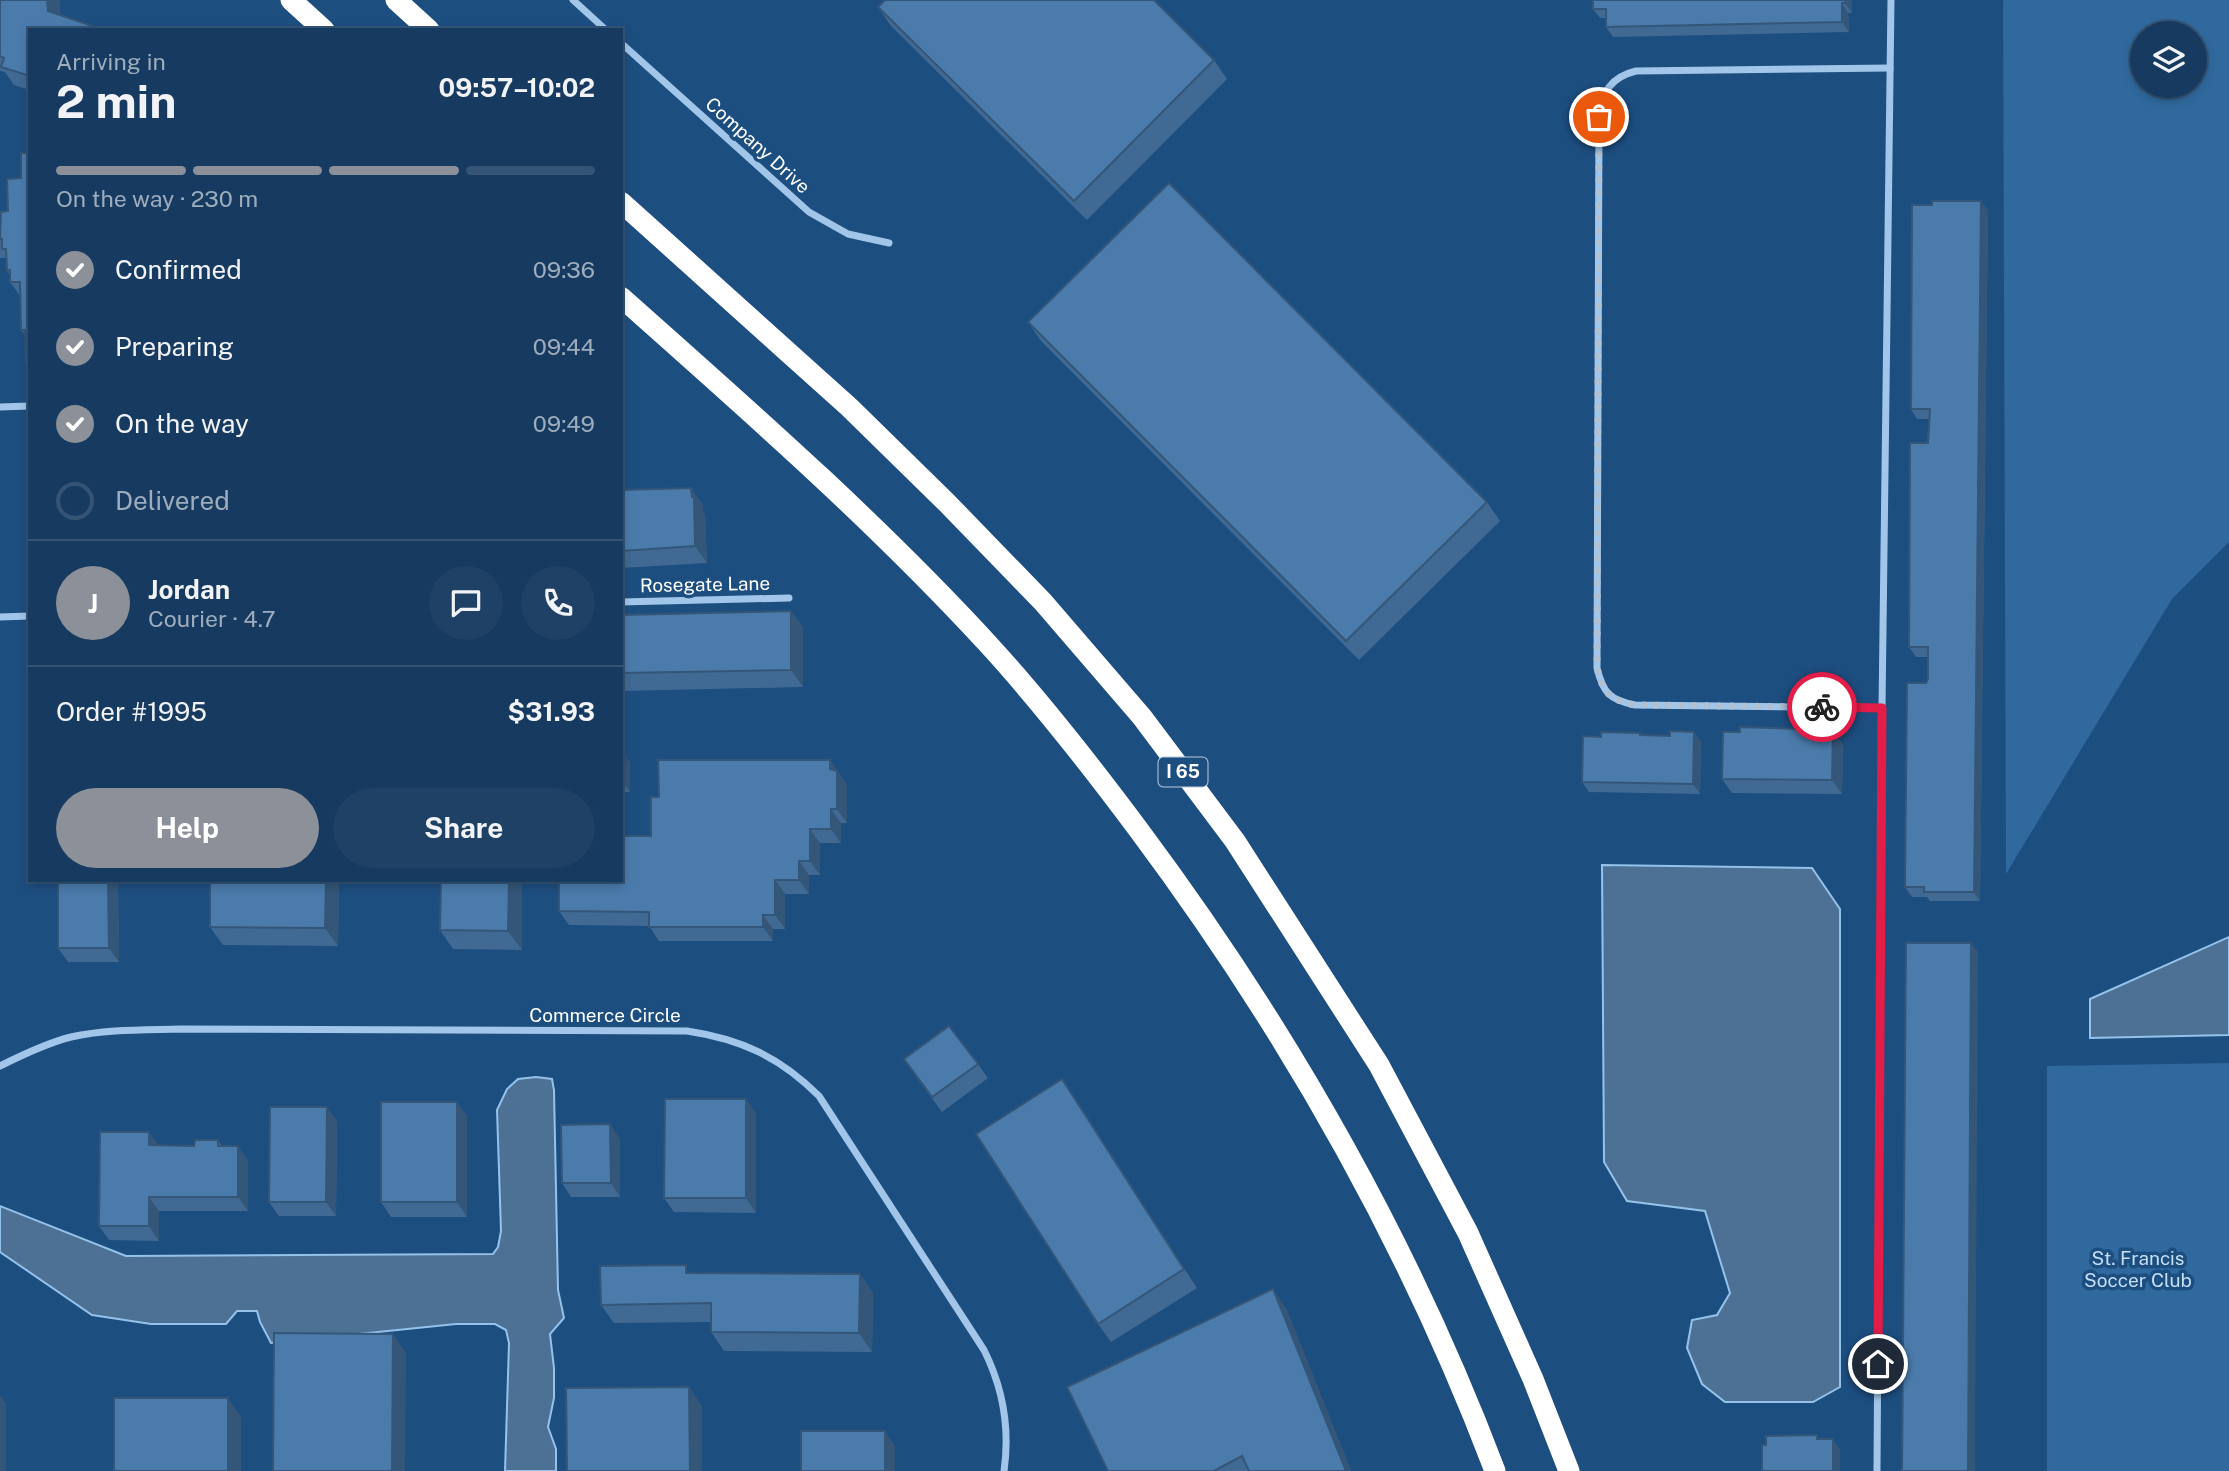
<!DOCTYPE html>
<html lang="en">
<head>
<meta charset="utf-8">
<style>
	:root { --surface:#163a60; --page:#1f4166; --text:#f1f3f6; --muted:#9eadbd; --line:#355475; --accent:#8c9099 }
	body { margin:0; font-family:"Public Sans",sans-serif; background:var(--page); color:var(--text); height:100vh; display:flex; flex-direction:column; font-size:26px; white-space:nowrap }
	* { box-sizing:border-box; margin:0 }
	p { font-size:23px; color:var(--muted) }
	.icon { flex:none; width:38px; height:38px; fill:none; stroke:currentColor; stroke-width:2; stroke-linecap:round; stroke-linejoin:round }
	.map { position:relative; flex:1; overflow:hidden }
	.side { position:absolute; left:28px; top:28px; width:595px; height:854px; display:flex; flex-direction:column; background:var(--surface); border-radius:0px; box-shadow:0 4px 10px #0003,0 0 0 2px var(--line) }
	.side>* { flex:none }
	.buttons { position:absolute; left:2130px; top:21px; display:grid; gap:14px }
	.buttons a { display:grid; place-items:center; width:77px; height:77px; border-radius:50%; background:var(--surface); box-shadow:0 4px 10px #0003,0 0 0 2px var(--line); font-size:35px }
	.pin { position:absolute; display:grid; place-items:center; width:60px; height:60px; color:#fff; margin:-30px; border:4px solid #fff; border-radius:50%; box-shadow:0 2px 7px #0007 }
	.courier { position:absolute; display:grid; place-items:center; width:70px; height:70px; margin:-35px; border:5px solid #e11d48; border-radius:50%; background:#fff; color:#222; box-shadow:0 2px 9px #0007 }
	.headline em { font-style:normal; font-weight:700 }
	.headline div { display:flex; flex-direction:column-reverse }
	.headline { display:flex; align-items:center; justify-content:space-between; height:119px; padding:0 28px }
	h1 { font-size:46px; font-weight:700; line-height:52px }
	.bar { display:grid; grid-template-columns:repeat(4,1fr); gap:10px 7px; align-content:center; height:84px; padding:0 28px }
	.bar i { height:9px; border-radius:5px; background:var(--line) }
	.bar .selected { background:var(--accent) }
	.bar p { grid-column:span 4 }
	.line { display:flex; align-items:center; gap:18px; padding:0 28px; border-top:2px solid var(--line) }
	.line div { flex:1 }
	.round { display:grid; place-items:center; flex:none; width:74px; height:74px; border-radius:37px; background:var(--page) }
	ol { padding:0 28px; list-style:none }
	li { display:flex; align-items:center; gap:21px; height:77px }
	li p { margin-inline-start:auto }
	li .icon { padding:7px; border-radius:50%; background:var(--accent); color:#fff; stroke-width:4 }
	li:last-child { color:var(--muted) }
	li i { width:38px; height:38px; border:4px solid var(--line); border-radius:50% }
	.cta { display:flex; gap:14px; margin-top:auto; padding:14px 28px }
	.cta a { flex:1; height:80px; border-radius:42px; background:var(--accent); color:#fff; font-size:28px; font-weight:700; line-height:80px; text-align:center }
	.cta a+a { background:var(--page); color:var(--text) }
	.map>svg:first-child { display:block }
	.green { fill:#30699e; fill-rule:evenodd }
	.water { fill:#4d7195; stroke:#95c2ea; stroke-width:2 }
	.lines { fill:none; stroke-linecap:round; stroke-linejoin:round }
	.minor { stroke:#a1c6e9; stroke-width:7 }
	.motorway { stroke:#fff; stroke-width:21 }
	.wall { fill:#406a93 }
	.shaded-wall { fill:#345678 }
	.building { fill:#4a7bab; stroke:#345678; stroke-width:2 }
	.done { stroke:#b0c1d3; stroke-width:7; stroke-dasharray:0 12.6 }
	.route { stroke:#e11d48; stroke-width:9 }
	.labels { text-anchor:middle; stroke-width:7; stroke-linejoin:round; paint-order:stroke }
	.shield { fill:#1d4e80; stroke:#bbcad9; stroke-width:2 }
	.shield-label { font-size:18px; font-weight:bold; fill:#fff }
	.street-label { font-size:19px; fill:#fff; stroke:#1d4e80 }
	.park-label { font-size:19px; fill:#c5dff7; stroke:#1d4e80 }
</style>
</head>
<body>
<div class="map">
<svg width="2229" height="1471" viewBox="0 0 2229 1471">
	<rect width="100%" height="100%" fill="#1d4e80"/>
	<!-- green -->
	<g class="green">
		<path d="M2003 0H2229V542L2172 599 2006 874ZM2142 33H2194V86H2142Z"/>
		<polygon points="2229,1063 2229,1471 2047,1471 2047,1066"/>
	</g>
	<!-- water -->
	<g class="water">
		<polygon points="1602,865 1812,868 1840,909 1840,1387 1813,1402 1725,1402 1702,1384 1687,1348 1692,1320 1717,1315 1730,1293 1705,1211 1627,1201 1604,1162"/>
		<polygon points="2229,937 2229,1035 2090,1038 2090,999"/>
		<polygon points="536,1077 552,1079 554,1090 558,1290 564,1318 550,1334 554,1368 554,1398 548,1427 556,1449 556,1471 505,1471 509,1343 506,1330 495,1324 456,1324 271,1343 260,1322 257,1311 237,1311 226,1324 151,1324 92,1315 0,1252 0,1206 126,1256 493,1254 498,1247 501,1231 497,1110 507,1089 518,1079"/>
	</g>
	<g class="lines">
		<!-- minor -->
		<g class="minor">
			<polyline points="573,0 606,30"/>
			<polyline points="621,43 809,212 848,234 889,243"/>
			<polyline points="0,407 30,406"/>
			<polyline points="621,602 789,598"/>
			<polyline points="0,617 30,616"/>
			<path d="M1882 708 1635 705C1610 700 1603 693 1597 668L1599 117C1602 92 1611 77 1636 71L1890 68"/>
			<path d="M0 1066C22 1055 47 1043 71 1037 106 1029 144 1030 180 1029L687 1031C741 1039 780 1057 819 1096L984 1350C1003 1388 1010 1429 1004 1471"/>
			<polyline points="1877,1471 1882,708 1891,0"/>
		</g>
		<!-- motorway -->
		<g class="motorway">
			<polyline points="291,0 324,30"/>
			<polyline points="396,0 429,30"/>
			<polyline points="621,202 849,407 947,503 1043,602 1142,717 1235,841 1379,1065 1468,1233 1533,1379 1569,1471"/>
			<path d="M621 297C747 409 874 520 988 644 1042 703 1091 766 1138 829 1285 1026 1408 1241 1495 1471"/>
		</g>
	</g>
	<!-- wall -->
	<g class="wall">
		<polygon points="0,0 30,30 30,90 14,85 5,72 0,71"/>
		<polygon points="1593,0 1852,0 1852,13 1848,13 1849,32 1613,37 1606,27 1606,18 1600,18 1593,9"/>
		<polygon points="878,7 1214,60 1227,79 1087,220 891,26"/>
		<polygon points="30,153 30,370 26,364 25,335 21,330 20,296 10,282 10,275 7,271 7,258 0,258 0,221 2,221 8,211"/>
		<polygon points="1988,210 1980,901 1930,901 1927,897 1912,897 1905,887 1926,683 1928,679 1928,657 1916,657 1909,647 1929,419 1917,419 1911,409"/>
		<polygon points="1028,322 1487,502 1500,521 1359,660 1041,341"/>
		<polygon points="621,490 703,505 703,511 705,514 707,563 621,568"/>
		<polygon points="791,611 803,628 803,687 621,691 621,615"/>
		<polygon points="1641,735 1701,741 1700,794 1589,792 1582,782 1601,737"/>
		<polygon points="1843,744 1842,794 1732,793 1722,779"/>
		<polygon points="621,750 630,763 630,792 621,792"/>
		<polygon points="830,760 847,785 847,823 841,823 841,843 820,843 820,875 809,875 809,894 785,894 785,929 773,929 773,941 659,941 649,926 569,925 559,911 651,836 659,797"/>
		<polygon points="118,880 119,962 68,962 58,948"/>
		<polygon points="210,880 339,880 338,946 223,945 210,927"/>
		<polygon points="441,880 522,880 522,950 453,949 440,930"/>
		<polygon points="978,1064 988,1078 942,1112 914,1074"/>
		<polygon points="1075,1098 1197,1288 1111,1342 1098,1324"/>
		<polygon points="746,1099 756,1114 756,1213 674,1212 664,1198"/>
		<polygon points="467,1116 467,1217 391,1217 381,1202"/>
		<polygon points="337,1121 336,1216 279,1216 269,1202"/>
		<polygon points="620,1139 620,1197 571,1197 562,1183"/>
		<polygon points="218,1140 222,1146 248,1160 248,1211 159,1211 159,1241 109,1240 99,1226 159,1145 194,1146"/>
		<polygon points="860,1274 873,1293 872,1352 724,1351 711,1332 711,1322 614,1323 601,1305"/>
		<polygon points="1286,1308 1351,1471 1108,1471"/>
	</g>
	<!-- shaded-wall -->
	<g class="shaded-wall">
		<polygon points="47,0 60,0 61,30 48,11"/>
		<polygon points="1845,0 1852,0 1852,13 1845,3"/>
		<polygon points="1842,3 1848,13 1849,32 1842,22"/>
		<polygon points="1981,201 1988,210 1980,901 1974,892"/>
		<polygon points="691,488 703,505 703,511 705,514 707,563 695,546"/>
		<polygon points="791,611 803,628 803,687 791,670"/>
		<polygon points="1833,730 1843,744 1842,794 1832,780"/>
		<polygon points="1694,732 1701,741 1700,794 1693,784"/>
		<polygon points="621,750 630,763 630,792 621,780"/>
		<polygon points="830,760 847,785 847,823 837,809 830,769"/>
		<polygon points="831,809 841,823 841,843 831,829"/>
		<polygon points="810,829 820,843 820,875 810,861"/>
		<polygon points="799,861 809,875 809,894 799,880"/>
		<polygon points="108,880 118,880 119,962 109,948"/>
		<polygon points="326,880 339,880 338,946 325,928"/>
		<polygon points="509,880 522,880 522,950 508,931"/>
		<polygon points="775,880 785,894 785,929 775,915"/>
		<polygon points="763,915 773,929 773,941 763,927"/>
		<polygon points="1971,943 1978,952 1975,1471 1968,1471"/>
		<polygon points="1062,1079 1075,1098 1197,1288 1184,1269"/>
		<polygon points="746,1099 756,1114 756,1213 746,1198"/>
		<polygon points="457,1102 467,1116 467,1217 457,1202"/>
		<polygon points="327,1107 337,1121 336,1216 326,1202"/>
		<polygon points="610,1124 620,1139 620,1197 611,1183"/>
		<polygon points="149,1132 159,1146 149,1145"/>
		<polygon points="238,1146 248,1160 248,1211 238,1197"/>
		<polygon points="149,1197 159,1211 159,1241 149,1226"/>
		<polygon points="860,1274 873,1293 872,1352 859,1333"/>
		<polygon points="1273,1289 1286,1308 1351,1471 1346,1471"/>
		<polygon points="393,1334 406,1353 405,1471 392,1471"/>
		<polygon points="689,1387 702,1406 702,1471 690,1471"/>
		<polygon points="0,1395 6,1404 6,1471 0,1471"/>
		<polygon points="228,1398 241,1417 241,1471 228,1471"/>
		<polygon points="885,1431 895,1446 895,1471 885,1471"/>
		<polygon points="1833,1439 1840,1449 1840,1471 1833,1471"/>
	</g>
	<!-- building -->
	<g class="building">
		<polygon points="0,0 47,0 48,11 101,29 30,30 30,76 1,67 4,58 0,56"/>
		<polygon points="885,0 1154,0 1214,60 1074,201 878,7"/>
		<polygon points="1593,0 1845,0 1845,3 1842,3 1842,22 1606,27 1606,9 1593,9"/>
		<polygon points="21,153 30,153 30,364 26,364 25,330 21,330 20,282 10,282 10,270 7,271 6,249 2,249 2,239 0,239 1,212 8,211 7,179 21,178"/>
		<polygon points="1169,183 1487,502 1346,641 1028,322"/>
		<polygon points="1932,201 1981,201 1974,892 1924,892 1924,887 1905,887 1907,683 1926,683 1928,679 1928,647 1909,647 1910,443 1928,443 1930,409 1911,409 1912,205 1932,205"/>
		<polygon points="691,488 692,497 694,497 695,546 621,551 621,490"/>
		<polygon points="791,611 791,670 621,673 621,615"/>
		<polygon points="1740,727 1833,730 1832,780 1722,779 1723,732 1740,732"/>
		<polygon points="1670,731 1694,732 1693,784 1582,782 1583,736 1601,737 1601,732 1640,733 1640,735 1670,736"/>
		<polygon points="658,760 830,760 830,769 837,771 837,809 831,809 831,829 810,829 810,861 799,861 799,880 775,880 775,915 763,915 763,927 649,927 649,912 559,911 559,880 621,880 621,836 651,836 651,797 659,797"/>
		<polygon points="58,880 108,880 109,948 58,948"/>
		<polygon points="210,880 326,880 325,928 210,927"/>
		<polygon points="441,880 509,880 508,931 440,930"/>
		<polygon points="1906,943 1971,943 1968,1471 1902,1471"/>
		<polygon points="949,1026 978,1064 932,1097 904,1059"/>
		<polygon points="1062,1079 1184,1269 1098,1324 976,1134"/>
		<polygon points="665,1099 746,1099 746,1198 664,1198"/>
		<rect x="381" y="1102" width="76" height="100"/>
		<polygon points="270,1107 327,1107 326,1202 269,1202"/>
		<polygon points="610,1124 611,1183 562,1183 561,1125"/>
		<polygon points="100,1132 149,1132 149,1145 194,1146 195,1140 218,1140 218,1146 238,1146 238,1197 149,1197 149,1226 99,1226"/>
		<polygon points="686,1265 686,1273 860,1274 859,1333 711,1332 711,1303 601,1305 600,1266"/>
		<polygon points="1273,1289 1346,1471 1249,1471 1242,1456 1214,1471 1108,1471 1067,1387"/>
		<polygon points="274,1333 393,1334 392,1471 273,1471"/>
		<polygon points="689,1387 690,1471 567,1471 566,1388"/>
		<rect x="114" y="1398" width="114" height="73"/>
		<rect x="801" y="1431" width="84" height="40"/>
		<polygon points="1817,1435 1817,1439 1833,1439 1833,1471 1762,1471 1762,1445 1766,1445 1766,1436"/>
	</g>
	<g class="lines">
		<!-- done -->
		<path class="done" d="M1599 117 1597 668C1603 693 1610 700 1635 705L1822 707"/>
		<!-- route -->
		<polyline class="route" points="1822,707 1882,708 1878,1364"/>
	</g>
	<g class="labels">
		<!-- shield labels -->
		<rect class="shield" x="1158.5" y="757.5" width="49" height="29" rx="5"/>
		<g class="shield-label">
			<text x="1183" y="778">I 65</text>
		</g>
		<!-- street labels -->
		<g class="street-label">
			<text transform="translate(758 145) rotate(42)" y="7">Company Drive</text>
			<text transform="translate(705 584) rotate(-1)" y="7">Rosegate Lane</text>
			<text x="605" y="1022">Commerce Circle</text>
		</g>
		<!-- park labels -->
		<g class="park-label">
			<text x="2138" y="1265">St. Francis<tspan x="2138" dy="22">Soccer Club</tspan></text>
		</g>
	</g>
</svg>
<div class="buttons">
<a><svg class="icon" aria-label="layers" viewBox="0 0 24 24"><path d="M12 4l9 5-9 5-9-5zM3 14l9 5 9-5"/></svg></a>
</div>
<div class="pin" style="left:1599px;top:117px;background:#ea580c"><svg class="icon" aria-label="bag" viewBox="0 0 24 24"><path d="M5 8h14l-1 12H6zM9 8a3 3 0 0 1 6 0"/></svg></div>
<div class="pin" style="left:1878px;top:1364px;background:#1f2937"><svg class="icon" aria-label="home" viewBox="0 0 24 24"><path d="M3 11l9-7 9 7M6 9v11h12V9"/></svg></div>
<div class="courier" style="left:1822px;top:707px"><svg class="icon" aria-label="bike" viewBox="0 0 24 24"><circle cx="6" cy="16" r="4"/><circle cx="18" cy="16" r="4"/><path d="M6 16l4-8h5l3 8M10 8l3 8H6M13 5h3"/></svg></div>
<section class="side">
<div class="headline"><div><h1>2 min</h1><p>Arriving in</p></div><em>09:57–10:02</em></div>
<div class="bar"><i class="selected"></i><i class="selected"></i><i class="selected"></i><i></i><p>On the way · 230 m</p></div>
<ol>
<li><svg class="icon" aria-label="check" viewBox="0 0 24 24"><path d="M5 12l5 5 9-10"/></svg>Confirmed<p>09:36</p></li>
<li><svg class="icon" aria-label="check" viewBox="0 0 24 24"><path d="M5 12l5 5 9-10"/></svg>Preparing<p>09:44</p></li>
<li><svg class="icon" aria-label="check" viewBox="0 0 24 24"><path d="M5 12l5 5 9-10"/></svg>On the way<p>09:49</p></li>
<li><i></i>Delivered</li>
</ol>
<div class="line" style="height:126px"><b class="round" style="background:var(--accent);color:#fff">J</b><div><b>Jordan</b><p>Courier · 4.7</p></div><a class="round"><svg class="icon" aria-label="chat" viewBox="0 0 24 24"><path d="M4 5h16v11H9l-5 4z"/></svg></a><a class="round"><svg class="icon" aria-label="phone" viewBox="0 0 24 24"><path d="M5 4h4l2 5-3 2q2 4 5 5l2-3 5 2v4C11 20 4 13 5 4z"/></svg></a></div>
<div class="line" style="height:91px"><div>Order #1995</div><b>$31.93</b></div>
<div class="cta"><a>Help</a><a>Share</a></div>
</section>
</div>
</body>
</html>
